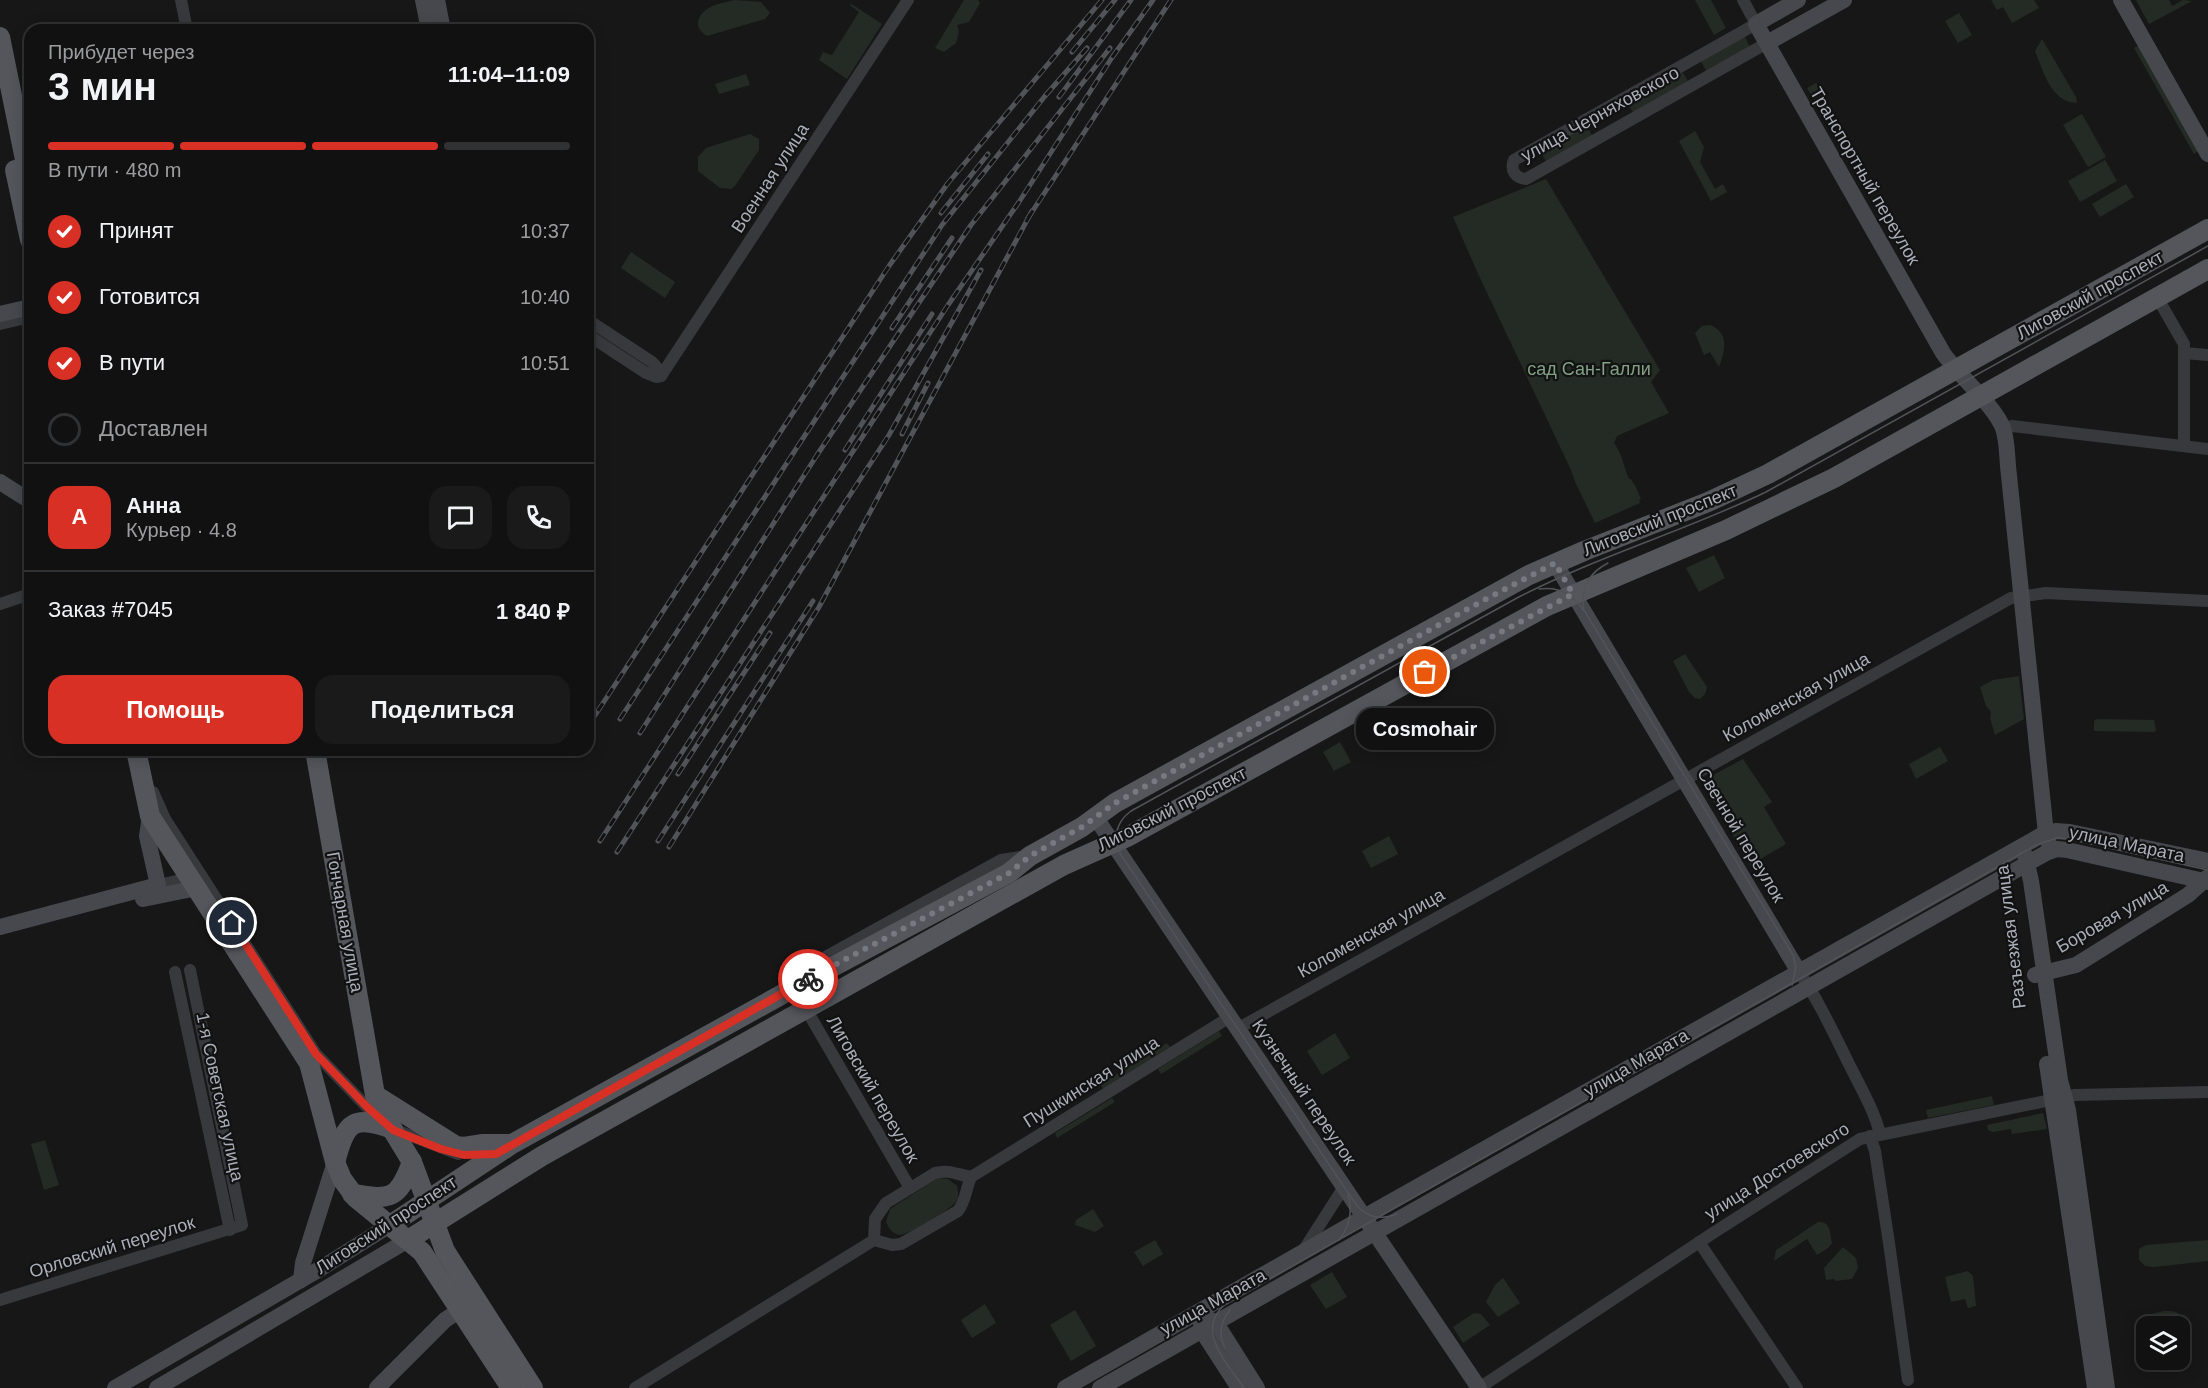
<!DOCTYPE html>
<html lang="ru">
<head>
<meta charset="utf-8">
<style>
	:root { --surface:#111112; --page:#1a1a1b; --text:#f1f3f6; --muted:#9c9d9f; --line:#303132; --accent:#d93025 }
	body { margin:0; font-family:Arial,sans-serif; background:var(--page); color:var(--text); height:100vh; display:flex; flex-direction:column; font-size:22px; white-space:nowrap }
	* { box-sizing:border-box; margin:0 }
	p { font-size:20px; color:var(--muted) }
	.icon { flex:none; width:33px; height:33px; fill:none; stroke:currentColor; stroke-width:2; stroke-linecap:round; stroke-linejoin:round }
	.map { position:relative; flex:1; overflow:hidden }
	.drawer { position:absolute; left:24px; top:24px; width:570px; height:732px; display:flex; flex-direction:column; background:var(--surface); border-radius:18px; box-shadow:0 3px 15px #0003,0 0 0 2px var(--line) }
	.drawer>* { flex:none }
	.controls { position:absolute; left:2136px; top:1316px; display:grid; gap:12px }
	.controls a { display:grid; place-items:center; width:54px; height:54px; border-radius:12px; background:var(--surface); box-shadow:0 3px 15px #0003,0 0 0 2px var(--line); font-size:30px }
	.pin { position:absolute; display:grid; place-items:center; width:51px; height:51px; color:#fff; margin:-26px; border:3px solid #fff; border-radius:50%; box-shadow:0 2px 6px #0007 }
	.courier { position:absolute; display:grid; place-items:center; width:60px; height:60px; margin:-30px; border:4px solid #d93025; border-radius:50%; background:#fff; color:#222; box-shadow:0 2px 8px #0007 }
	.bubble { position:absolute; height:42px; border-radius:18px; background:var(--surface); box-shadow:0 3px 15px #0003,0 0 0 2px var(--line); font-size:20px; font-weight:700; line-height:42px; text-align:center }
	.overview em { font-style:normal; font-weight:700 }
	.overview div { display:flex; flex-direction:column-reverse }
	.overview { display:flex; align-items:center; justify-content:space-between; height:102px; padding:0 24px }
	h1 { font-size:39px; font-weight:700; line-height:45px }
	.bar { display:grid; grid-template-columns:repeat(4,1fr); gap:9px 6px; align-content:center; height:72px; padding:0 24px }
	.bar i { height:8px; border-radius:4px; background:var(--line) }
	.bar .on { background:var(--accent) }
	.bar p { grid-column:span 4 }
	.line { display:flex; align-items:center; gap:15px; padding:0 24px; border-top:2px solid var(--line) }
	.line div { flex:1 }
	.round { display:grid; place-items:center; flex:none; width:63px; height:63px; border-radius:18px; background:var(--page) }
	ol { padding:0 24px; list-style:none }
	li { display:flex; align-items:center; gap:18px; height:66px }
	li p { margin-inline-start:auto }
	li .icon { padding:6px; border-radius:50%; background:var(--accent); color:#fff; stroke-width:4 }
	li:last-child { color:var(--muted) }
	li i { width:33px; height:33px; border:3px solid var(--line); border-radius:50% }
	.button { display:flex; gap:12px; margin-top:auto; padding:12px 24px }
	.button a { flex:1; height:69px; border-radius:18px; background:var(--accent); color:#fff; font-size:24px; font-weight:700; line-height:69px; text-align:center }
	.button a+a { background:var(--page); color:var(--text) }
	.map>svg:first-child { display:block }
	.green { fill:#232b24 }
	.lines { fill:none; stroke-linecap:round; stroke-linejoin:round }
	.street { stroke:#38393d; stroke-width:12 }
	.secondary { stroke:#46484d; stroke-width:16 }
	.primary { stroke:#54565c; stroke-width:20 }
	.tram { stroke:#515358; stroke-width:1.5 }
	.rail-casing { stroke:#515358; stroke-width:5 }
	.rail { stroke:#121213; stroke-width:3; stroke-dasharray:9; stroke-linecap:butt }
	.done { stroke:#777980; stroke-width:6; stroke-dasharray:0 10.8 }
	.route { stroke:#d93025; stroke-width:8 }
	.labels { text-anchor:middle; stroke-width:4.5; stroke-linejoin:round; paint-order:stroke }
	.street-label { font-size:18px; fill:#aaaeb8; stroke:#121213 }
	.park-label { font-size:18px; fill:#82a184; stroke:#121213 }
</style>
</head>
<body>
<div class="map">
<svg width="2208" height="1388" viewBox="0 0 2208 1388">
	<rect width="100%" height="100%" fill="#171718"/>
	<!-- green -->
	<g class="green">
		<path d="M734 0 761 2 770 13 765 19 707 36C690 26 699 11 715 5 720 3 728 2 734 0Z"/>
		<polygon points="964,0 978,0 980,3 969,22 957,25 959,32 956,43 944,52 935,48"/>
		<polygon points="1695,0 1711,0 1726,28 1714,35"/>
		<polygon points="1991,0 2034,0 2039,8 2012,23 2003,7 1997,10"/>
		<polygon points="2136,0 2169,0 2172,6 2183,0 2192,1 2149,24"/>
		<polygon points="850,3 882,24 847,79 819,60 823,52 832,55 859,12 851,6"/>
		<polygon points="1959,13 1972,35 1958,43 1945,21"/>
		<polygon points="1744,35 1750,47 1707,72 1700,60"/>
		<path d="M2042 39 2076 97 2077 103C2051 103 2043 70 2035 51Z"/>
		<polygon points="2140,45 2199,150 2194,154 2134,48"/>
		<polygon points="1682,71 1689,83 1634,114 1627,102"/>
		<polygon points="746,74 750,85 719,94 715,84"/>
		<polygon points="1816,83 1833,114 1824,119 1807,88"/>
		<polygon points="2082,114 2106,157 2088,167 2063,125"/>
		<polygon points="1586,125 1593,137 1547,163 1540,151"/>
		<polygon points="1695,131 1704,147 1700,162 1715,189 1723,184 1727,192 1711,201 1679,141"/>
		<polygon points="750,134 759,139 759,150 735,186 731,189 720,188 698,171 698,157 706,148"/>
		<polygon points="2105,160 2117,181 2080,202 2068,181"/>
		<path d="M1546 179 1660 370 1651 382 1669 413 1617 436 1614 443C1622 454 1624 467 1629 479H1631L1633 483H1634L1641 499 1639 500 1640 503 1595 523 1576 484 1571 470 1480 278 1453 217Z"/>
		<polygon points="2126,184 2134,197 2100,217 2092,204"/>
		<polygon points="631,252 675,282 665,298 621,268"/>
		<path d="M1710 325C1730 333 1725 351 1719 367L1710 352 1704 355 1695 333 1702 326Z"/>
		<polygon points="1714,555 1725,578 1699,592 1686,568"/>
		<polygon points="1685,654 1707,687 1705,694 1700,699 1695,698 1689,692 1673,661"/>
		<polygon points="2019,676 2024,719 1995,735 1990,718 1991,712 1986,706 1980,687 1993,680"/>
		<polygon points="2096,719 2154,720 2156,730 2154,732 2094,731 2094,721"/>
		<polygon points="1340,742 1351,762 1334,771 1323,752"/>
		<polygon points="1940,747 1948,761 1916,779 1909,764"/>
		<polygon points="1743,759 1772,802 1764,807 1786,844 1757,861 1758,864 1751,867 1702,781"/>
		<polygon points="1389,836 1398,854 1371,868 1362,851"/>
		<polygon points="1219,1031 1222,1036 1161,1074 1158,1069"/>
		<polygon points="1335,1033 1350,1058 1322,1075 1307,1051"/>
		<polygon points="1167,1043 1170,1047 1103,1089 1100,1084"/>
		<polygon points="1992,1096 1994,1105 1928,1118 1926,1110"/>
		<polygon points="1112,1098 1115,1102 1057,1138 1055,1133"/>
		<polygon points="2043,1113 2047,1129 2012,1134 2011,1129 1993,1132 1988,1130 1987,1125"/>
		<polygon points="45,1140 59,1185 44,1190 31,1144"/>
		<path d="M938 1178 948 1179 957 1186C958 1191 959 1195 957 1200 954 1208 908 1235 900 1235 892 1234 889 1228 886 1222L890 1209Z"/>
		<polygon points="1093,1209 1104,1226 1095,1232 1075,1225 1076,1220"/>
		<path d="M1818 1222C1831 1221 1830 1233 1832 1243L1828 1248 1817 1255 1807 1239 1774 1261 1776 1250Z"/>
		<polygon points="1155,1240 1163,1254 1143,1266 1134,1252"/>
		<polygon points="2208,1240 2208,1261 2154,1267 2145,1266 2139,1260 2139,1249 2146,1245"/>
		<polygon points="1843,1247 1856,1258 1858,1268 1852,1279 1836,1281 1834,1279 1826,1280 1824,1268"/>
		<polygon points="1968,1271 1973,1276 1976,1306 1968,1308 1965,1299 1951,1302 1945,1277"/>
		<polygon points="1332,1272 1347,1297 1326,1309 1310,1285"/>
		<polygon points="1503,1278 1520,1303 1498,1317 1486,1302 1495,1285"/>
		<polygon points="985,1304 996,1323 972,1338 961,1320"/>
		<polygon points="1075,1310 1096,1346 1071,1361 1050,1325"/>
		<path d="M2164 1311C2173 1311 2178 1311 2183 1318L2181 1326H2146V1330L2142 1323 2147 1315Z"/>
		<polygon points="1474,1313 1481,1314 1490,1325 1463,1343 1453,1327"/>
	</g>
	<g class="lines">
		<!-- street -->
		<g class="street">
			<polyline points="181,0 187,30"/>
			<path d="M1743 0 1756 24 1514 160C1510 170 1515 178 1526 179L1767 43"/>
			<polyline points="2157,297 2184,344 2184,446"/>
			<polyline points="588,320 652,362 659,370 661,376 656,377 646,373 588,335"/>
			<polyline points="0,324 30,317"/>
			<polyline points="2184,353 2208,355"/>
			<polyline points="661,376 908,0"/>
			<polyline points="2012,426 2208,449"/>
			<polyline points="0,604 30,594"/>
			<polyline points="153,792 165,819 316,1054 367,1107 393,1129 458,1154"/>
			<polyline points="158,885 190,878 195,880"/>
			<polyline points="175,972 230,1230"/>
			<path d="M1799 972C1819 1001 1834 1034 1850 1066 1861 1088 1874 1110 1880 1134"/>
			<polyline points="809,977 820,960 1001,860 1026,856"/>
			<polyline points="806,1009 910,1188"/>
			<polyline points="1237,1029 2011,598 2046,593 2208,601"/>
			<polyline points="1870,1136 1875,1151 1889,1243 1908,1380"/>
			<path d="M874 1240 875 1219 886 1203 935 1173C949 1169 958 1175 971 1177"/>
			<polyline points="1699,1242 1797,1388"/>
			<polyline points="1303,1251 1344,1187"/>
			<polyline points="0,1300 242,1225 190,970"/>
			<path d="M635 1388 874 1240 892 1245 901 1244 958 1211C966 1201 966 1188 971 1177L1230 1017"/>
			<polyline points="1479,1388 1710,1235 1860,1139 2075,1095 2208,1092"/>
		</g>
		<!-- secondary -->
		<g class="secondary">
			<polyline points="423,0 429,30"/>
			<polyline points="437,0 443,30"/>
			<path d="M1798 0 1756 24 1943 353C1959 376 1994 405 2003 428 2007 440 2007 454 2008 466L2046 834 2049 844"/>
			<polyline points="2121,0 2208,154"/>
			<polyline points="1767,43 1844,0"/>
			<polyline points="0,314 30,307"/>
			<polyline points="0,482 30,501"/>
			<polyline points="1555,563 1799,972"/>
			<polyline points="1096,818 1479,1388"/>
			<polyline points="2025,855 2031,881 2060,1080 2068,1110 2107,1388"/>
			<polyline points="143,899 197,888"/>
			<polyline points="0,927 158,885 147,836 150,816"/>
			<polyline points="2035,975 2076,965 2188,895 2208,877"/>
			<polyline points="2047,1064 2095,1388"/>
			<polyline points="301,1280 303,1263 335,1162"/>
			<polyline points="1207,1318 1216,1323 1257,1388"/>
			<polyline points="1201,1322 1202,1331 1239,1388"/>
			<polyline points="115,1388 318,1270 390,1225"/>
			<polyline points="157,1388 408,1240"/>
			<polyline points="377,1388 445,1320 460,1310"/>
			<polyline points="1065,1388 1380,1208 2040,836 2056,831 2070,832 2208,861"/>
			<polyline points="1100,1388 2046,853 2057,849 2067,850 2208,882"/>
		</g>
		<!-- primary -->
		<g class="primary">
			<polyline points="0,37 30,184"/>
			<polyline points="15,170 30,240"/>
			<polyline points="136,750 150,816 309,1063 335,1162 342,1179 356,1198 422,1252 511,1388"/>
			<polyline points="315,750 375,1095 384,1116 412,1162 445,1251 533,1388"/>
			<polyline points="375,1095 456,1146 464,1147 483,1144 510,1144"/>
			<path d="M336 1159C346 1121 354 1115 393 1129"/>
			<path d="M352 1194C391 1200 398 1200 412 1162"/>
			<polyline points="390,1225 512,1144 808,980 1009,873 1030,856 1082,827 1115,803 1529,575 1584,551 1708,502 1768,474 2208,229"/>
			<polyline points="408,1240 542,1156 1064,865 1129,836 1547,606 1726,530 1834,478 2208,269"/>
		</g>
		<!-- tram -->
		<g class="tram">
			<path d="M1608 563C1589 573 1580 589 1584 610L1793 955 1796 967 1792 985"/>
			<path d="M1539 589C1559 586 1574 595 1584 611"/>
			<path d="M1397 1214C1381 1220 1369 1218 1357 1206L1121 855C1112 838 1116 822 1131 811L1517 598C1598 556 1685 531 1766 492L2208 246"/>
			<path d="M1339 1240C1350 1226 1353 1212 1348 1195"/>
			<path d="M1225 1348C1218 1334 1220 1322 1230 1310"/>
			<path d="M1244 1388C1227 1363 1193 1329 1227 1303L2036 845 2057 838 2069 839 2208 870"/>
		</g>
		<!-- rail casing -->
		<g class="rail-casing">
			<g id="rail">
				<polyline points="1072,52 1115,0"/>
				<polyline points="1059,97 1131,0"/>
				<polyline points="941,213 988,154"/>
				<polyline points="1028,218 1171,0"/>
				<polyline points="892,328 952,238"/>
				<polyline points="902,434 928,383"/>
				<polyline points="845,450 932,314"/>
				<polyline points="620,719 942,225 1045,96 1087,48"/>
				<polyline points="588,726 889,266 948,183 1102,0"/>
				<polyline points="640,733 817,455 971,225 1110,48"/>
				<polyline points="678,774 770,633"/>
				<polyline points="600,841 948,305 1019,202 1111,59 1153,0"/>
				<polyline points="658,841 813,601"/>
				<polyline points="669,847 819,607 1032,211"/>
				<polyline points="617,852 889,435 981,270"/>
			</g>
		</g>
		<!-- rail -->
		<use href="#rail" class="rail"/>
	</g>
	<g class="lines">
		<!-- done -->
		<polyline class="done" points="808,979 1009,873 1030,856 1082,827 1115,803 1486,599 1555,563 1573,594 1425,672"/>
		<!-- route -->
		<polyline class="route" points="232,923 316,1054 367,1107 393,1130 441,1149 464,1155 496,1154 808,979"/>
	</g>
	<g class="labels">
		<!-- street labels -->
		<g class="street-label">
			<text transform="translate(1600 114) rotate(-29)" y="6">улица Черняховского</text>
			<text transform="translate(1865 176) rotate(60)" y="6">Транспортный переулок</text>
			<text transform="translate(770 178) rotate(-57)" y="6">Военная улица</text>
			<text transform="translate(2090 295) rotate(-29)" y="6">Лиговский проспект</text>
			<text transform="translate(1660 520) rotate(-22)" y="6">Лиговский проспект</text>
			<text transform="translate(1796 697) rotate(-29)" y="6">Коломенская улица</text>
			<text transform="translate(1172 809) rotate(-27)" y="6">Лиговский проспект</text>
			<text transform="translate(1741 835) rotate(59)" y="6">Свечной переулок</text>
			<text transform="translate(2127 844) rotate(12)" y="6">улица Марата</text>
			<text transform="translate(2112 917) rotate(-30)" y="6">Боровая улица</text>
			<text transform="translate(345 922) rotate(80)" y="6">Гончарная улица</text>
			<text transform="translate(1371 933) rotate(-29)" y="6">Коломенская улица</text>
			<text transform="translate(2011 937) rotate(-97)" y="6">Разъезжая улица</text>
			<text transform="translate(1636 1063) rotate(-30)" y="6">улица Марата</text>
			<text transform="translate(1091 1082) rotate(-32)" y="6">Пушкинская улица</text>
			<text transform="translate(873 1089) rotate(60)" y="6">Лиговский переулок</text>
			<text transform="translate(1304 1092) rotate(56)" y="6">Кузнечный переулок</text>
			<text transform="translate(220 1097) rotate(78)" y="6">1-я Советская улица</text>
			<text transform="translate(1777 1171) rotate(-32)" y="6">улица Достоевского</text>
			<text transform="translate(386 1225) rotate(-33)" y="6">Лиговский проспект</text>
			<text transform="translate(112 1247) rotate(-17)" y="6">Орловский переулок</text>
			<text transform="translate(1213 1302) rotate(-29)" y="6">улица Марата</text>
		</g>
		<!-- park labels -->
		<g class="park-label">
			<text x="1589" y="375">сад Сан-Галли</text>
		</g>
	</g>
</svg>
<div class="controls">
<a><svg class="icon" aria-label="layers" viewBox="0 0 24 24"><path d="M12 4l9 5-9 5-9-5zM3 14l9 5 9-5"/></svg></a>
</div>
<div class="pin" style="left:1425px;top:672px;background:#ea580c"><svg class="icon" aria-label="bag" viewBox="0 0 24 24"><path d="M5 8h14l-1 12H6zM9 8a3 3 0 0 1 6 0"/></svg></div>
<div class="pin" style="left:232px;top:923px;background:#1f2937"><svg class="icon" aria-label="home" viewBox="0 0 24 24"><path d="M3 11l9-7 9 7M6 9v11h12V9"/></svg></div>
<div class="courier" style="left:808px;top:979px"><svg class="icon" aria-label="bike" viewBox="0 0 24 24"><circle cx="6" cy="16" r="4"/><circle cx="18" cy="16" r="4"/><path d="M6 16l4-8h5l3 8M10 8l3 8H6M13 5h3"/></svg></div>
<div class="bubble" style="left:1356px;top:708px;width:138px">Cosmohair</div>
<section class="drawer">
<div class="overview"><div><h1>3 мин</h1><p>Прибудет через</p></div><em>11:04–11:09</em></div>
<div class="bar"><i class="on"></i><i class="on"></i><i class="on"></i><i></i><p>В пути · 480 m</p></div>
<ol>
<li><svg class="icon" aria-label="check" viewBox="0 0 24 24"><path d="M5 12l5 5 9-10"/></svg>Принят<p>10:37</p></li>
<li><svg class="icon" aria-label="check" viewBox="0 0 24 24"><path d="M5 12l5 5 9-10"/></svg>Готовится<p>10:40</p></li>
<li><svg class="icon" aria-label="check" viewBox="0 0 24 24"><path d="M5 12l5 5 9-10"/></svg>В пути<p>10:51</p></li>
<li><i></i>Доставлен</li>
</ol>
<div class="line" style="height:108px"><b class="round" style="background:var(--accent);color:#fff">А</b><div><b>Анна</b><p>Курьер · 4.8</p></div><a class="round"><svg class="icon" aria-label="chat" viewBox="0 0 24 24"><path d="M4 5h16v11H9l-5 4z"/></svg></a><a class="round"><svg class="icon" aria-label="phone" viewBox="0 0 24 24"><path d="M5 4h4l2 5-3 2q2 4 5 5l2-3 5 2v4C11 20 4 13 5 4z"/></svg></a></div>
<div class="line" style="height:78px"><div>Заказ #7045</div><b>1 840 ₽</b></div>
<div class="button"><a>Помощь</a><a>Поделиться</a></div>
</section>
</div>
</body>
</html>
